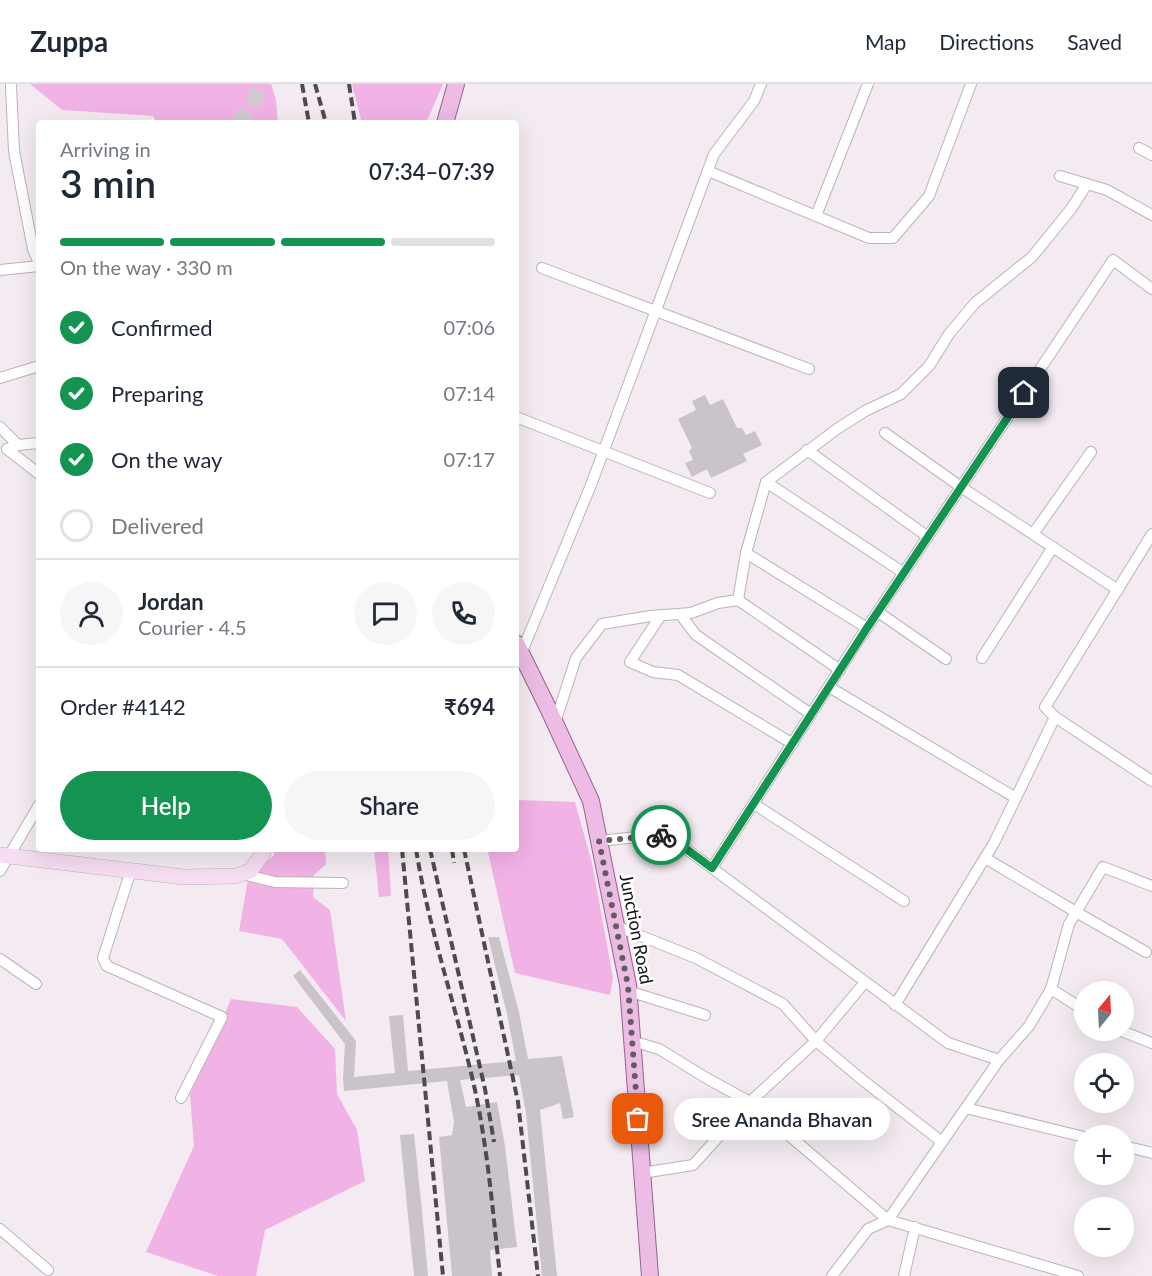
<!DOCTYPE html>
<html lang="en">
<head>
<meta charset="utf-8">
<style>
	:root { --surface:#fff; --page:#f6f6f7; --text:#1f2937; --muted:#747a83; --line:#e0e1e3; --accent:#159351 }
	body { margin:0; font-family:Lato,sans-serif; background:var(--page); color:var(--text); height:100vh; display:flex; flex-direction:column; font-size:22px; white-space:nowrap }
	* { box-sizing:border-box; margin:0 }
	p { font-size:20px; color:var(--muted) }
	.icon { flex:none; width:33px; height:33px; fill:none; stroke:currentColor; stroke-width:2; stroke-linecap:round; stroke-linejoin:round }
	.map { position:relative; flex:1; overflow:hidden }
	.details { position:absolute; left:36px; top:36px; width:483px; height:732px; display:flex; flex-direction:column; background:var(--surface); border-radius:6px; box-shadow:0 6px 24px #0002 }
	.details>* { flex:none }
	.needle { width:39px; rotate:18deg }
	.tools { position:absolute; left:1074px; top:897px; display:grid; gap:12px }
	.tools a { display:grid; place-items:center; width:60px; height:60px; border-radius:50%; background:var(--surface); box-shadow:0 6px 24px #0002; font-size:30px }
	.pin { position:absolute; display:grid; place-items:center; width:51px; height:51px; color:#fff; margin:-26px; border-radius:12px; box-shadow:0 3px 9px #0006 }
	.courier { position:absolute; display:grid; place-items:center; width:60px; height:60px; margin:-30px; border:4px solid #159351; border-radius:50%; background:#fff; color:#222; box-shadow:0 2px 8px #0007 }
	.bubble { position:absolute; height:42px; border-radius:21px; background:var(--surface); box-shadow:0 6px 24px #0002; font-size:20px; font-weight:600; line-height:42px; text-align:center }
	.overview em { font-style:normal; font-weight:600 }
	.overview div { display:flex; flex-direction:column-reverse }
	.overview { display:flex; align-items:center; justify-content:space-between; height:102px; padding:0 24px }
	h1 { font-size:39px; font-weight:600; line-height:45px }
	.bar { display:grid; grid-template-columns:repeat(4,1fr); gap:9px 6px; align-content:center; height:72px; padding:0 24px }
	.bar i { height:8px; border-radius:4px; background:var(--line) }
	.bar .active { background:var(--accent) }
	.bar p { grid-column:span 4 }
	.line { display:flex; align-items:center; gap:15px; padding:0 24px; border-top:2px solid var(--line) }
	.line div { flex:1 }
	.round { display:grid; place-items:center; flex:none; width:63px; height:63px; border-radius:32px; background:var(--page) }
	ol { padding:0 24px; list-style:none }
	li { display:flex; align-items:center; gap:18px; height:66px }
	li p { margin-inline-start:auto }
	li .icon { padding:6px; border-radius:50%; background:var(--accent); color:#fff; stroke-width:4 }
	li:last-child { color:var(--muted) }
	li i { width:33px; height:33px; border:3px solid var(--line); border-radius:50% }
	.cta { display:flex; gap:12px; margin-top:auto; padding:12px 24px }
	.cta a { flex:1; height:69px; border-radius:36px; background:var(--accent); color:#fff; font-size:24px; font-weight:600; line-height:69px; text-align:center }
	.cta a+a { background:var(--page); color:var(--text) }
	header { display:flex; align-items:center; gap:36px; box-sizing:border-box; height:84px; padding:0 30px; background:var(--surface); border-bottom:2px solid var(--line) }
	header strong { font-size:28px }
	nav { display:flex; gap:33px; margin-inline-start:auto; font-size:21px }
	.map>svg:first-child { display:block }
	.green { fill:#f1b2e5 }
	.building { fill:#cac3c9 }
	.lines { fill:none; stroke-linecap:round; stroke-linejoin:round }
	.secondary-tunnel { stroke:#d1cad0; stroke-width:15; stroke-dasharray:15 8; stroke-linecap:butt }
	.minor-casing { stroke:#bbb3b9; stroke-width:12 }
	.secondary-casing { stroke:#bbb3b9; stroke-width:16 }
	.primary-casing { stroke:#98638f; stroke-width:18 }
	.minor { stroke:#fff; stroke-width:10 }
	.secondary { stroke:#f6ddf2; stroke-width:15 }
	.primary { stroke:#ecbce4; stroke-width:16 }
	.rail { stroke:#4e4a4d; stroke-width:4; stroke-dasharray:9 4.5; stroke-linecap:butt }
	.done { stroke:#615d61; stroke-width:6; stroke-dasharray:0 10.8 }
	.route { stroke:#159351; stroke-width:8 }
	.labels { text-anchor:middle; stroke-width:5; stroke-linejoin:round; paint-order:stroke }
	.street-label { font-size:18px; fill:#131113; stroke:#fff }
</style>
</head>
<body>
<header>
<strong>Zuppa</strong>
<nav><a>Map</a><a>Directions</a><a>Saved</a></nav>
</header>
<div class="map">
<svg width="1152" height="1192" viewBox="0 0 1152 1192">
	<rect width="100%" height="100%" fill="#f3ebf1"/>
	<!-- green -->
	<g class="green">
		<polygon points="30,0 271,0 276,16 278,39 157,39 153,32 62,26"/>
		<polygon points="352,0 443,0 426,39 379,39 361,36"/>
		<polygon points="517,716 575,718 592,779 613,894 610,911 515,889 488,768 490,765 516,765"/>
		<polygon points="275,765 325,765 326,780 314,791 313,813 330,826 346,937 282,855 239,847 248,795 274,771"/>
		<polygon points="374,765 388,765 391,812 379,813"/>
		<polygon points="231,915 297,923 335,965 337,1010 357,1046 365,1097 265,1146 256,1192 218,1192 146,1168 194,1062 190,1011"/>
	</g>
	<!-- building -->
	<g class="building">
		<polygon points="705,311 710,321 723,315 737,344 742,344 746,351 755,347 762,361 743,370 747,377 711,394 707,385 692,393 685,379 693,376 689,367 692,364 678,335 696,326 692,317"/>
		<polygon points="488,853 499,853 519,928 528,975 562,972 574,1033 563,1035 560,1019 540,1026 557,1192 542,1192 526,1029 519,991 460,996 466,1023 497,1018 505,1062 517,1163 490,1166 492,1192 452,1192 439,1053 452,1051 454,1038 447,997 344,1007 343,994 345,960 293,892 300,886 356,957 354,993 395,989 389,932 403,931 408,987 516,977 507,930"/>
		<polygon points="414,1050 422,1127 428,1192 414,1192 400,1051"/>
	</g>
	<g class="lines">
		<!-- secondary-tunnel -->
		<polyline class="secondary-tunnel" points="238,39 264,0"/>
		<!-- minor casing -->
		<g class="minor-casing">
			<g id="minor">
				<polyline points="11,2 14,67 33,165 39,179"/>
				<polyline points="1139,64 1152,71"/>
				<polyline points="708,87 869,154 893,154 929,112 971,0"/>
				<polyline points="1060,92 1107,106 1152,131"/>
				<polyline points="816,132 868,0"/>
				<polyline points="542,184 809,285"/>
				<polyline points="0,186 39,182"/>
				<polyline points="0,294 39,282"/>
				<polyline points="516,333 710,409"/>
				<polyline points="0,343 18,361"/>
				<polyline points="885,349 961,403 1118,506"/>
				<polyline points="7,365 39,390"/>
				<polyline points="7,365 18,361 39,359"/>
				<polyline points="807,366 928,453"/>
				<polyline points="766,398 904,489"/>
				<polyline points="1033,450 1091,368"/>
				<polyline points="746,469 867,544"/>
				<polyline points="738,516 840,586"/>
				<polyline points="878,528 946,575"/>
				<polyline points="680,530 696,551 811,630"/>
				<polyline points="661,531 630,578 653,588 678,591 793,660"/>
				<polyline points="521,570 591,401 714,70 754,17 761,0"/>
				<polyline points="982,574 1053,463"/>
				<polyline points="829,603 1016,714"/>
				<polyline points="1055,633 1152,697"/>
				<polyline points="555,639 576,574 602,540 651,532 691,529 718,519 738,516 746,469 766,398 837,345 865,327 901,310 929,282 949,250 975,219 1032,173 1071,125 1087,100"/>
				<polyline points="754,720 904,817"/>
				<polyline points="599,757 666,750 948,959 999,976 1029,942 1051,905 1084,926"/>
				<polyline points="985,774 1076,828 1146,868"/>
				<polyline points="712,784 856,560 1113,176 1152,205"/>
				<polyline points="131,786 103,874 107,882 222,933 181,1014"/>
				<polyline points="0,787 39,721"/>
				<polyline points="242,790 275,798 343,799"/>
				<polyline points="616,842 696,874 783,920 816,957 860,994 942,1058"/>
				<polyline points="0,875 36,900"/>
				<polyline points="1051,905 1069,840 1103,783 1152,802"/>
				<polyline points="628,907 705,931"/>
				<polyline points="895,921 994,759 1055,633 1045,623 1152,450"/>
				<polyline points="1119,946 1152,959"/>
				<polyline points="632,957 659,965 708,995 750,1018 888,1136 868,1145 832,1192"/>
				<polyline points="999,976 888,1136 1078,1192"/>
				<polyline points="966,1024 1084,1053"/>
				<polyline points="1124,1062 1152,1069"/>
				<polyline points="642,1089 693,1081 750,1018 816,957 865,898"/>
				<polyline points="0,1145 48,1186"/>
				<polyline points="904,1192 915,1143"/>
			</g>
		</g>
		<!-- secondary casing -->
		<g class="secondary-casing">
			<polyline id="secondary" points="0,771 184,793 235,792 250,787 263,769 263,765"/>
		</g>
		<!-- primary casing -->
		<g class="primary-casing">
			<g id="primary">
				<polyline points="445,39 456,0"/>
				<polyline points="516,559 548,624 591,717 628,901 650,1192"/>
			</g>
		</g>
		<!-- minor -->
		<use href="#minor" class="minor"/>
		<!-- secondary -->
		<use href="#secondary" class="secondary"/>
		<!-- primary -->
		<use href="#primary" class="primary"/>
		<!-- rail -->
		<g class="rail">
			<polyline points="302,0 309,39"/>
			<polyline points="315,0 326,39"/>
			<polyline points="349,0 355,39"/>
			<polyline points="402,765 443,1192"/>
			<path d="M416 765C429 847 457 925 475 1006 488 1067 493 1130 500 1192"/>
			<polyline points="430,765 485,1005 494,1058"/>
			<polyline points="452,765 454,779"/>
			<polyline points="464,765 518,1018 538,1192"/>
		</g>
	</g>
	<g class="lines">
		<!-- done -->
		<polyline class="done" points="638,1035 628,902 599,757 661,751"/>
		<!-- route -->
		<polyline class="route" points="661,751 666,750 712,784 867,544 1024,309"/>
	</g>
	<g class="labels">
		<!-- street labels -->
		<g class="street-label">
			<text transform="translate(636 845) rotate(79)" y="6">Junction Road</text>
		</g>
	</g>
</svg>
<div class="tools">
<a><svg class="needle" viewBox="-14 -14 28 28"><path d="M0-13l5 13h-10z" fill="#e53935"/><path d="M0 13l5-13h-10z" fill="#747a83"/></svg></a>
<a><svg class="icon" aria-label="locate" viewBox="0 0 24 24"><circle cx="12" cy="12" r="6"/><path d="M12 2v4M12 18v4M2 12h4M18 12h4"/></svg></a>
<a>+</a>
<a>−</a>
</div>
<div class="pin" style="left:638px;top:1035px;background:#ea580c"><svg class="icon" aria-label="bag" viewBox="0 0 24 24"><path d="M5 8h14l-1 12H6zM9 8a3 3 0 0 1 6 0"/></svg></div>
<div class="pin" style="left:1024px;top:309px;background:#1f2937"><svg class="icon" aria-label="home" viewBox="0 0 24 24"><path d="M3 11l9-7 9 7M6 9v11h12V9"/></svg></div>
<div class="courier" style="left:661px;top:751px"><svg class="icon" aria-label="bike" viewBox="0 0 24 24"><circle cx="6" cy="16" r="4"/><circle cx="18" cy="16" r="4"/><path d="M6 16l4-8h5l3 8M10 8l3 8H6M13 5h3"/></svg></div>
<div class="bubble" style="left:674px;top:1014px;width:216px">Sree Ananda Bhavan</div>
<section class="details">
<div class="overview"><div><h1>3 min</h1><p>Arriving in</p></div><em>07:34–07:39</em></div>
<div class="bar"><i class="active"></i><i class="active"></i><i class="active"></i><i></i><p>On the way · 330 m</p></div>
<ol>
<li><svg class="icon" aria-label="check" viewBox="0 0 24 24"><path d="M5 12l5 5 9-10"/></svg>Confirmed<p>07:06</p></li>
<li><svg class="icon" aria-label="check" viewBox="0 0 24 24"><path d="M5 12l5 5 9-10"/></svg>Preparing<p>07:14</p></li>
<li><svg class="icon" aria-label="check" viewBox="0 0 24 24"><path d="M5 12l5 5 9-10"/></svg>On the way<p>07:17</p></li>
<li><i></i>Delivered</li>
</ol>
<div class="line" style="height:108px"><a class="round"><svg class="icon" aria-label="person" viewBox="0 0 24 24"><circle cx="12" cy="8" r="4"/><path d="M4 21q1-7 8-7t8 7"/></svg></a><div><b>Jordan</b><p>Courier · 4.5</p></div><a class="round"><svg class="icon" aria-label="chat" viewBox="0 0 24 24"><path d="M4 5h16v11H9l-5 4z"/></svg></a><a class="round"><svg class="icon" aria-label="phone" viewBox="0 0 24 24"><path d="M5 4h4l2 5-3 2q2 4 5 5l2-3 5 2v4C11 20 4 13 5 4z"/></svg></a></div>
<div class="line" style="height:78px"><div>Order #4142</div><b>₹694</b></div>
<div class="cta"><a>Help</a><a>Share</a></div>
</section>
</div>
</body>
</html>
